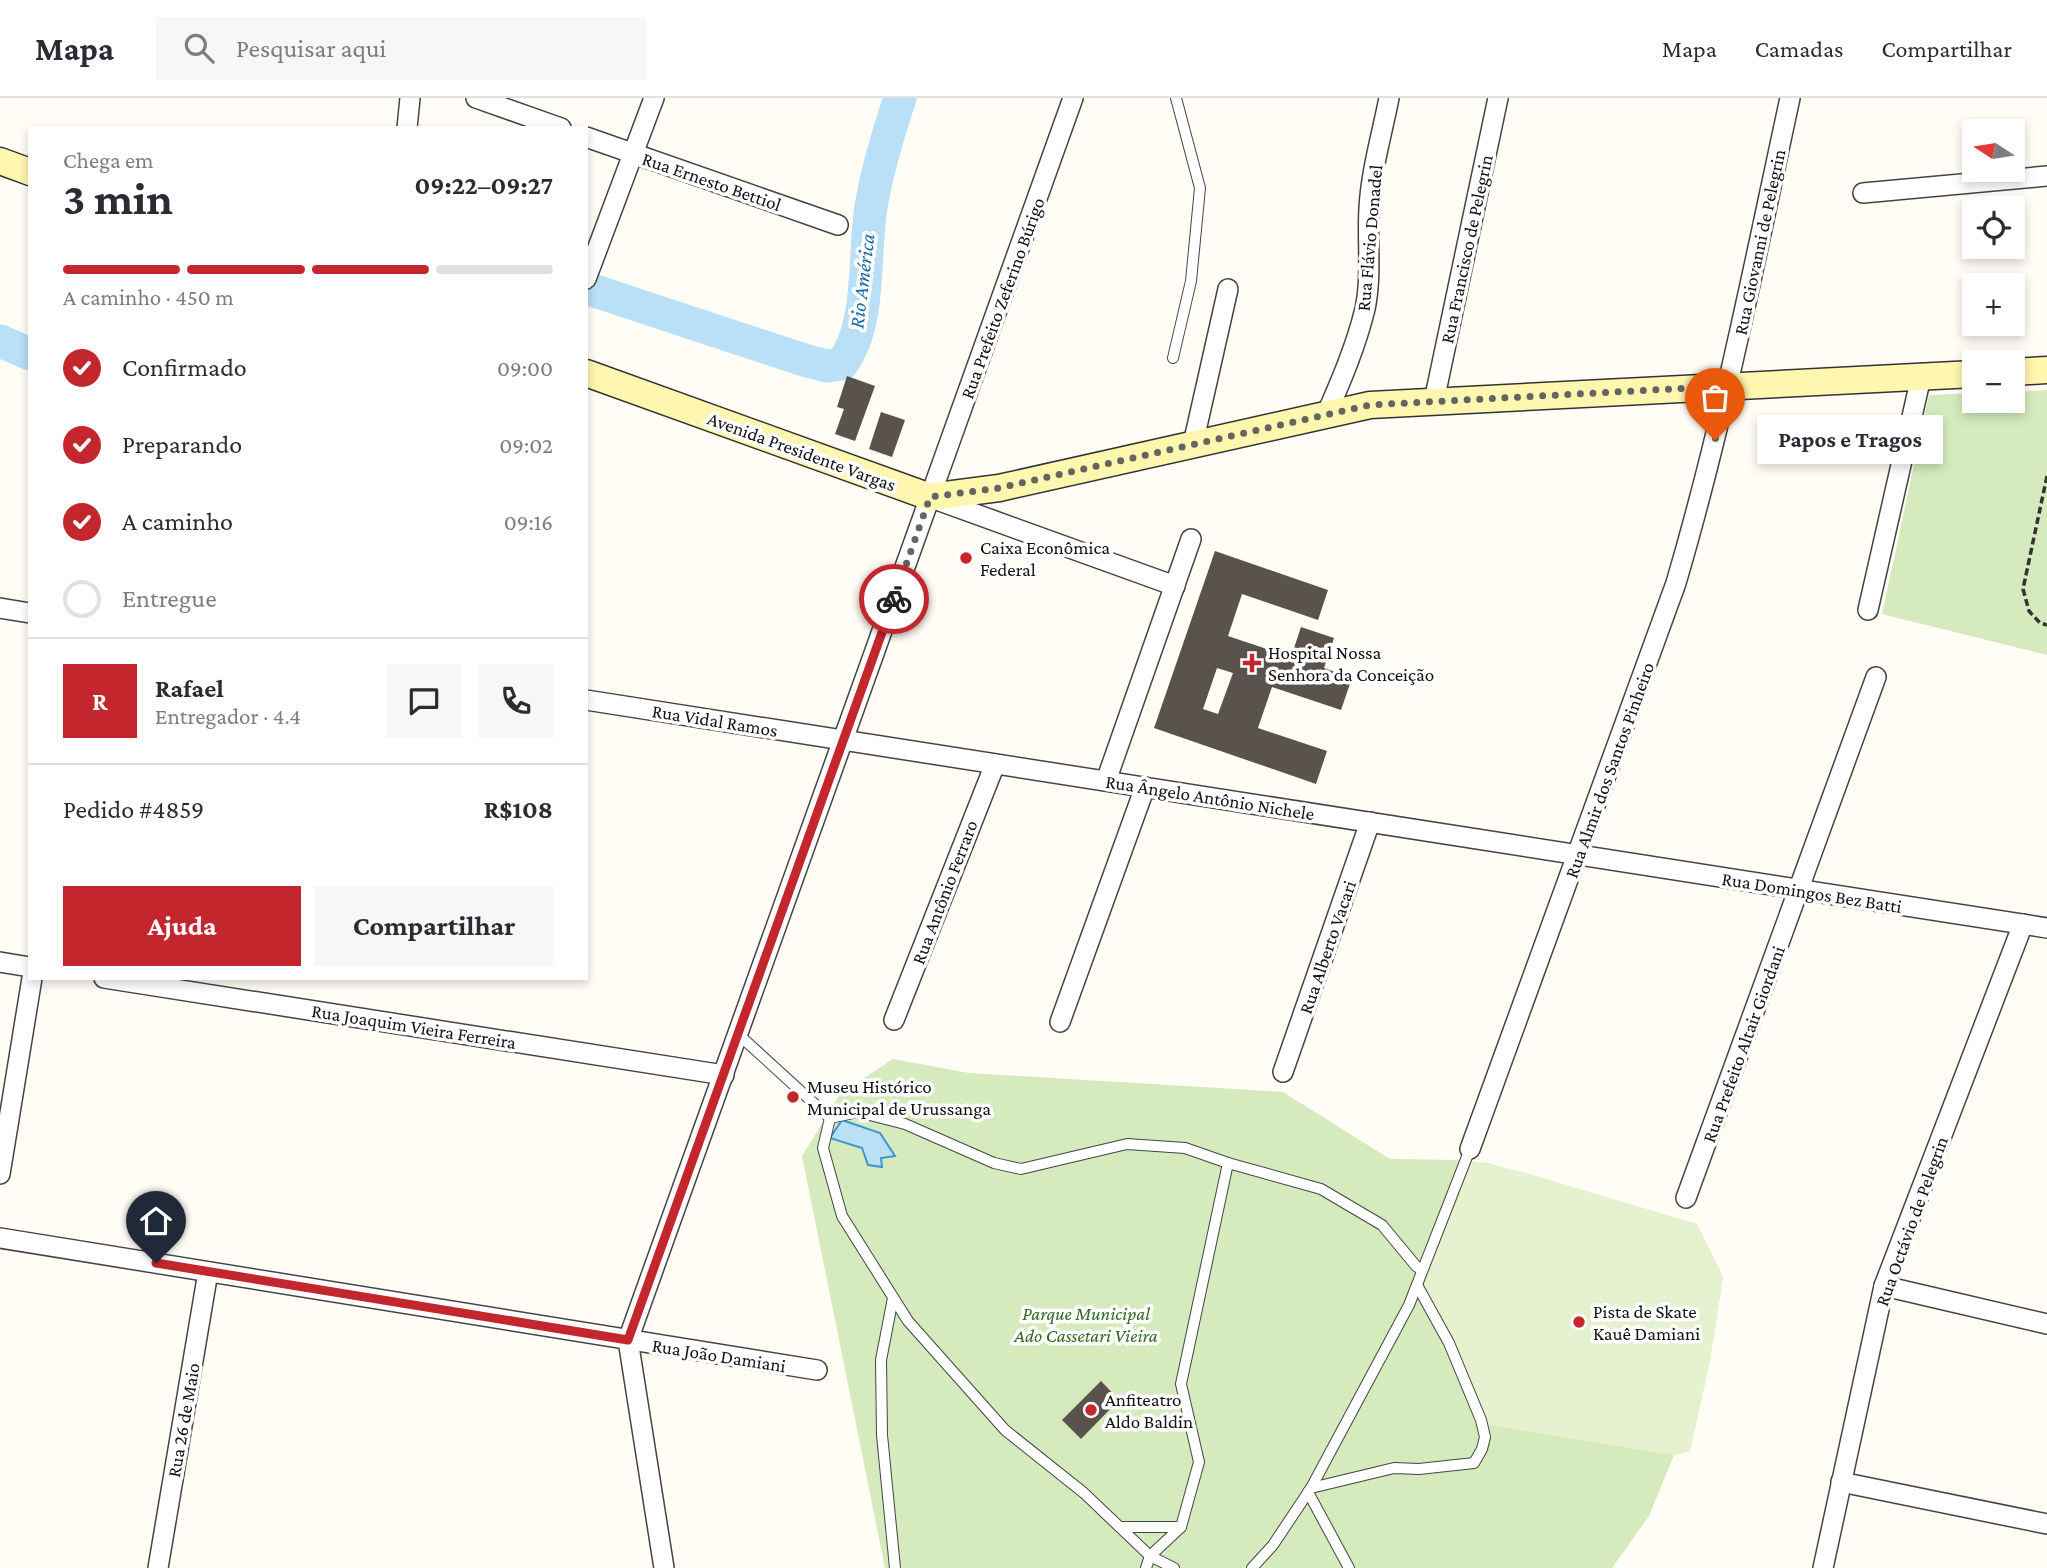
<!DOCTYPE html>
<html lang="pt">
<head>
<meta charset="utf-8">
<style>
	:root { --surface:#fff; --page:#f7f7f7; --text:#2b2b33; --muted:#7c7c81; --line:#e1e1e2; --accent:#c4262e }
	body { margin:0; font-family:"Crimson Pro",serif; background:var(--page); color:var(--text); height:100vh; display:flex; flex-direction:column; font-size:26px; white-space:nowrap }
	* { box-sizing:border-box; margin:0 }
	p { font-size:23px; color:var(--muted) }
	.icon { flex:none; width:38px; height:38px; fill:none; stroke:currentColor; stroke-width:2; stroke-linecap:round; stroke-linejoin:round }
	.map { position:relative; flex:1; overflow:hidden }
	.drawer { position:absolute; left:28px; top:28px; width:560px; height:854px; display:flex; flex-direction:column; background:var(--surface); border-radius:0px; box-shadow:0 4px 10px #0003 }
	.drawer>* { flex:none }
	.needle { width:46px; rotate:282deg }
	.controls { position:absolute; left:1962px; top:21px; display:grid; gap:14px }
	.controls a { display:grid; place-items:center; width:63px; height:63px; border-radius:0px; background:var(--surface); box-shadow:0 4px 10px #0003; font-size:35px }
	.pin { position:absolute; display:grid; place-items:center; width:60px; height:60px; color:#fff; margin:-72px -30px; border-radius:50% 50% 50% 0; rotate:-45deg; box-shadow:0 0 7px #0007 }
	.pin .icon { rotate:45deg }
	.courier { position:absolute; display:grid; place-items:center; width:70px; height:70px; margin:-35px; border:5px solid #c4262e; border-radius:50%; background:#fff; color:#222; box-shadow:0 2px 9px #0007 }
	.bubble { position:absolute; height:49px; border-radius:0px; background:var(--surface); box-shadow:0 4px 10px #0003; font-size:23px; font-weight:700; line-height:49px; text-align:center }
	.summary em { font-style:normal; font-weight:700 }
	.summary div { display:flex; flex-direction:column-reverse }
	.summary { display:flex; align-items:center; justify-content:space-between; height:119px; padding:0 35px }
	h1 { font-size:46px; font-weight:700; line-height:52px }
	.bar { display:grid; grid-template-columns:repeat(4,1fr); gap:10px 7px; align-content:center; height:84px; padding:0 35px }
	.bar i { height:9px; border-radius:5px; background:var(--line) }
	.bar .active { background:var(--accent) }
	.bar p { grid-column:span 4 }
	.line { display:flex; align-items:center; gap:18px; padding:0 35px; border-top:2px solid var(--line) }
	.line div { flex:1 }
	.round { display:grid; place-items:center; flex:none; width:74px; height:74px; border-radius:0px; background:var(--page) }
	ol { padding:0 35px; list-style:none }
	li { display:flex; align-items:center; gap:21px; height:77px }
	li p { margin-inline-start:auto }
	li .icon { padding:7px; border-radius:50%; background:var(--accent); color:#fff; stroke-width:4 }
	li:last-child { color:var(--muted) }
	li i { width:38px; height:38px; border:4px solid var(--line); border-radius:50% }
	.button { display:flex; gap:14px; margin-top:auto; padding:14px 35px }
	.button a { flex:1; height:80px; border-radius:0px; background:var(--accent); color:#fff; font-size:28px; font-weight:700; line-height:80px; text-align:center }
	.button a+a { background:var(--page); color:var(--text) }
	header { display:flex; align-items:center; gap:42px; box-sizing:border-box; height:98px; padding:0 35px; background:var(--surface); border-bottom:2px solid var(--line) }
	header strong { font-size:33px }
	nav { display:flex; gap:38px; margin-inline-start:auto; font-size:24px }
	.search { width:490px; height:63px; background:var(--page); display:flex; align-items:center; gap:18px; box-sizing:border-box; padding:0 24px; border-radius:0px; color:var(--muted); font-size:26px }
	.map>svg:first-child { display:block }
	.green { fill:#d5ebbd }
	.pitch { fill:#e6f2cf }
	.water { fill:#b9e0f7; stroke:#3f96cf; stroke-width:2 }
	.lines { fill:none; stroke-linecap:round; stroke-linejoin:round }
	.river { stroke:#b9e0f7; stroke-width:33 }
	.building { fill:#5a524d; fill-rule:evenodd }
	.lane-casing { stroke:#444; stroke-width:12 }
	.street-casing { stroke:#444; stroke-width:22 }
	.secondary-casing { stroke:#333; stroke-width:29 }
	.path { stroke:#333; stroke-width:3.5; stroke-dasharray:7 3.5; stroke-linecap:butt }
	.lane { stroke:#fff; stroke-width:10 }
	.street { stroke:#fff; stroke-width:19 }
	.secondary { stroke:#fff6b0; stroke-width:26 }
	.done { stroke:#646461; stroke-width:7; stroke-dasharray:0 12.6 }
	.route { stroke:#c4262e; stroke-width:9 }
	.poi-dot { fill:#c4262e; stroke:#fff; stroke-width:2.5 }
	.labels { text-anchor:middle; stroke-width:7; stroke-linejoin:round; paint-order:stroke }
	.street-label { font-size:19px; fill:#111; stroke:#fff }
	.poi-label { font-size:19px; fill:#111; stroke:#fff; text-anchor:start }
	.park-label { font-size:19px; font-style:italic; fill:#2f6b1f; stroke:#fff }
	.water-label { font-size:21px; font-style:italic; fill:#1768a6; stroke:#fff }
</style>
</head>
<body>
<header>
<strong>Mapa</strong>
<div class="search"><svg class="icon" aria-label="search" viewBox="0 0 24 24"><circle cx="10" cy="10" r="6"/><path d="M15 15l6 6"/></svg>Pesquisar aqui</div>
<nav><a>Mapa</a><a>Camadas</a><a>Compartilhar</a></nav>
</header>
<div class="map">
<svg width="2047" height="1470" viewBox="0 0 2047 1470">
	<rect width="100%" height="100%" fill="#fffdf5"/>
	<!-- green -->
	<g class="green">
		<polygon points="2047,292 2047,557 1882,516 1929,297 1974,295 1974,303 2012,303 2013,294"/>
		<polygon points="893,961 969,975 1283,994 1390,1061 1459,1062 1487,1065 1697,1126 1723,1179 1710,1262 1690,1353 1674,1357 1649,1418 1612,1470 885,1470 802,1058 840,996"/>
	</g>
	<!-- pitch -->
	<polygon class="pitch" points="1472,1063 1523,1074 1697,1126 1723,1179 1710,1262 1690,1353 1674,1357 1489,1327 1424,1186"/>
	<!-- water -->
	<polygon class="water" points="842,1022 880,1035 895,1058 881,1060 882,1069 868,1067 862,1050 830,1040"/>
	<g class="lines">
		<!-- river -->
		<g class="river">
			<path d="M586 190 804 262 827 268 842 266C872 225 863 158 871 109 877 72 888 36 900 0"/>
			<polyline points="0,243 30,256"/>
		</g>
	</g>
	<!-- building -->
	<g class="building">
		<polygon points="847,278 875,288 855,343 835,336 844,311 837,309"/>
		<polygon points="881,314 905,322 892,359 869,351"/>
		<path d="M1215 453 1328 492 1318 522 1242 496 1228 538 1291 559 1301 529 1334 540 1324 570 1352 580 1341 612 1272 589 1258 630 1327 653 1316 686 1154 630ZM1217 570 1233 575 1218 616 1203 611Z"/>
		<polygon points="1101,1283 1119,1302 1081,1341 1062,1322"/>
	</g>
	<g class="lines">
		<!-- lane casing -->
		<g class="lane-casing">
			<g id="lane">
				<polyline points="1173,260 1191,183 1200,90 1176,0"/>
				<polyline points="738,936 830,1020 823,1050 842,1118 908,1223 1005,1332 1084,1395 1150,1458 1174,1470"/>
				<polyline points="830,1020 858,1014 905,1026 994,1065 1021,1071 1127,1046 1185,1050 1228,1065 1321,1091 1382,1127 1416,1168 1422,1172"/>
				<polyline points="893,1200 881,1262 882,1337 895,1470"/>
				<polyline points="1311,1390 1394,1370 1419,1371 1474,1365 1482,1351 1485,1339 1481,1322 1449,1245 1417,1187"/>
				<polyline points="1308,1394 1349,1470"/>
				<polyline points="1120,1429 1181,1429"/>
				<polyline points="1146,1470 1150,1458 1181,1429 1199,1364 1181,1286 1228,1065"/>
				<polyline points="1252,1470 1273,1447 1311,1390 1409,1207 1470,1051"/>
			</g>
		</g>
		<!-- street casing -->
		<g class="street-casing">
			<g id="street">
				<polyline points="476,0 561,30"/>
				<polyline points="407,30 410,0"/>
				<polyline points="586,39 838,127"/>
				<polyline points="1863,95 2047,78"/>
				<polyline points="586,181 654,0"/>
				<polyline points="1434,303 1498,0"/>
				<path d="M1326 317C1341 283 1356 248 1365 211 1372 178 1367 144 1369 110 1371 73 1382 36 1389 0"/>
				<polyline points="1193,346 1228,191"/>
				<polyline points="934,401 1175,488"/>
				<polyline points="0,510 30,515"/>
				<polyline points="1868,512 1921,279"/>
				<polyline points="586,602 2047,830"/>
				<polyline points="1106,683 1191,441"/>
				<polyline points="0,864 30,869"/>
				<polyline points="104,880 724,977"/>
				<polyline points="894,922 995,666"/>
				<polyline points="1060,924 1145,689"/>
				<polyline points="1283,974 1370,724"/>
				<path d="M1470 1051 1676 485C1723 325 1755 162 1790 0"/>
				<polyline points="0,1076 32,880"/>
				<polyline points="1686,1100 1876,579"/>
				<polyline points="0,1140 817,1272"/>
				<polyline points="1884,1188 2047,1226"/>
				<polyline points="1841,1384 2047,1426"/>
				<polyline points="158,1470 208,1174"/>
				<polyline points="664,1470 628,1242 1073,0"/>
				<polyline points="1823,1470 1884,1188 2023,826"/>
			</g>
		</g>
		<!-- secondary casing -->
		<g class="secondary-casing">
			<g id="secondary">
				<polyline points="0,63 30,74"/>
				<polyline points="2012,274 2047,272"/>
				<polyline points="586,275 930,399 999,390 1370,307 1974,276"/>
			</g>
		</g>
		<!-- path -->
		<polyline class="path" points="2047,378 2023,491 2029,513 2040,525 2047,527"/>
		<!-- lane -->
		<use href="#lane" class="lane"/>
		<!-- street -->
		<use href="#street" class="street"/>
		<!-- secondary -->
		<use href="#secondary" class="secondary"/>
	</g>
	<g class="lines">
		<!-- done -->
		<polyline class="done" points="894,501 930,399 999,390 1370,307 1728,288 1715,342"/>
		<!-- route -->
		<polyline class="route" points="156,1165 628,1242 894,501"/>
	</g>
	<!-- markers -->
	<g class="poi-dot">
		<circle cx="966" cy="460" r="7"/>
		<path d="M1248.5 554.5h7v7h7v7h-7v7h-7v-7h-7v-7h7z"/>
		<circle cx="793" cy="999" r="7"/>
		<circle cx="1579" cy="1224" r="7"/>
		<circle cx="1091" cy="1312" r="7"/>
	</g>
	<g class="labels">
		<!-- street labels -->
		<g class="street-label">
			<text transform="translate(712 83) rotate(19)" y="7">Rua Ernesto Bettiol</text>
			<text transform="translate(1369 140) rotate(-85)" y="7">Rua Flávio Donadel</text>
			<text transform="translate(1759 144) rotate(-78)" y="7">Rua Giovanni de Pelegrin</text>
			<text transform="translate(1466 151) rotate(-78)" y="7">Rua Francisco de Pelegrin</text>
			<text transform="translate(1002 200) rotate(-70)" y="7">Rua Prefeito Zeferino Búrigo</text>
			<text transform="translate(802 353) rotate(20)" y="7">Avenida Presidente Vargas</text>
			<text transform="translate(715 622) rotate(9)" y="7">Rua Vidal Ramos</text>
			<text transform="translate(1609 672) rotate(-70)" y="7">Rua Almir dos Santos Pinheiro</text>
			<text transform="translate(1210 699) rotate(9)" y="7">Rua Ângelo Antônio Nichele</text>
			<text transform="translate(944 794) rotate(-69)" y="7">Rua Antônio Ferraro</text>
			<text transform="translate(1812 794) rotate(9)" y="7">Rua Domingos Bez Batti</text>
			<text transform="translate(1327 849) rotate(-71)" y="7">Rua Alberto Vacari</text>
			<text transform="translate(414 928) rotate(9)" y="7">Rua Joaquim Vieira Ferreira</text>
			<text transform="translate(1743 946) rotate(-70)" y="7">Rua Prefeito Altair Giordani</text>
			<text transform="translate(1911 1123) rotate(-70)" y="7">Rua Octávio de Pelegrin</text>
			<text transform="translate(719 1257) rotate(9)" y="7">Rua João Damiani</text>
			<text transform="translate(183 1322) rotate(-80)" y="7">Rua 26 de Maio</text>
		</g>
		<!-- poi labels -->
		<g class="poi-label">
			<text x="980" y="456">Caixa Econômica<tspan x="980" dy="22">Federal</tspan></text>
			<text x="1268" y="561">Hospital Nossa<tspan x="1268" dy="22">Senhora da Conceição</tspan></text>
			<text x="807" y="995">Museu Histórico<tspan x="807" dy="22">Municipal de Urussanga</tspan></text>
			<text x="1593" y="1220">Pista de Skate<tspan x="1593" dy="22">Kauê Damiani</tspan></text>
			<text x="1105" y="1308">Anfiteatro<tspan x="1105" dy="22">Aldo Baldin</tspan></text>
		</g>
		<!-- park labels -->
		<g class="park-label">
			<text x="1086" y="1222">Parque Municipal<tspan x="1086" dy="22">Ado Cassetari Vieira</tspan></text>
		</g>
		<!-- water labels -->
		<g class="water-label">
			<text transform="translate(862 183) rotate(-83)" y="7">Rio América</text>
		</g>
	</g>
</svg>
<div class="controls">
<a><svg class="needle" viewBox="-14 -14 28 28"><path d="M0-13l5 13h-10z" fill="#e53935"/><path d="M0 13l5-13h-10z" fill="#7c7c81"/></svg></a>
<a><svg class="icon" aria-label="locate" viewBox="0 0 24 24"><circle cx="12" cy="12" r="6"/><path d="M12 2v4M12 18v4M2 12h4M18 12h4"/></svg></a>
<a>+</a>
<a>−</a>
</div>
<div class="pin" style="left:1715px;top:342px;background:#ea580c"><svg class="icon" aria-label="bag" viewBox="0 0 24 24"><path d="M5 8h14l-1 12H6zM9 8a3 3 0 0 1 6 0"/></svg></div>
<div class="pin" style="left:156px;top:1165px;background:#1f2937"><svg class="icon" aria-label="home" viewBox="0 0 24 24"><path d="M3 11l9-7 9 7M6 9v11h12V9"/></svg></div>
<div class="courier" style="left:894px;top:501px"><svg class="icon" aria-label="bike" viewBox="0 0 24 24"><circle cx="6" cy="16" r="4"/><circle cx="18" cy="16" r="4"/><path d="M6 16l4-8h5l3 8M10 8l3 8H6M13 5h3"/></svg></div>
<div class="bubble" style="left:1757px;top:317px;width:186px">Papos e Tragos</div>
<section class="drawer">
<div class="summary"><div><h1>3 min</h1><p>Chega em</p></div><em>09:22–09:27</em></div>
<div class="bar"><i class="active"></i><i class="active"></i><i class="active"></i><i></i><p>A caminho · 450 m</p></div>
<ol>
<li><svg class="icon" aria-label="check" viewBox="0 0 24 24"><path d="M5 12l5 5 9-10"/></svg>Confirmado<p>09:00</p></li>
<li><svg class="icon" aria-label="check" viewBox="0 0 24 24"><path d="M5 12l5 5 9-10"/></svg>Preparando<p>09:02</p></li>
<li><svg class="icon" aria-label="check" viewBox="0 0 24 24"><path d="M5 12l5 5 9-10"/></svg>A caminho<p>09:16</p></li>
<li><i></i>Entregue</li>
</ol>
<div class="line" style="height:126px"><b class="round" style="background:var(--accent);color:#fff">R</b><div><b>Rafael</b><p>Entregador · 4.4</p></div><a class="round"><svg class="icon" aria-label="chat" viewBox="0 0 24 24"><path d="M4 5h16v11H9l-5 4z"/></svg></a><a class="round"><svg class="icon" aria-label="phone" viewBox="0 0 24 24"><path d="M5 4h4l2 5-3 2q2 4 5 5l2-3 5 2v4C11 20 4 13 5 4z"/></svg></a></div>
<div class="line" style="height:91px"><div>Pedido #4859</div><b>R$108</b></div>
<div class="button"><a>Ajuda</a><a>Compartilhar</a></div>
</section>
</div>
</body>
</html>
